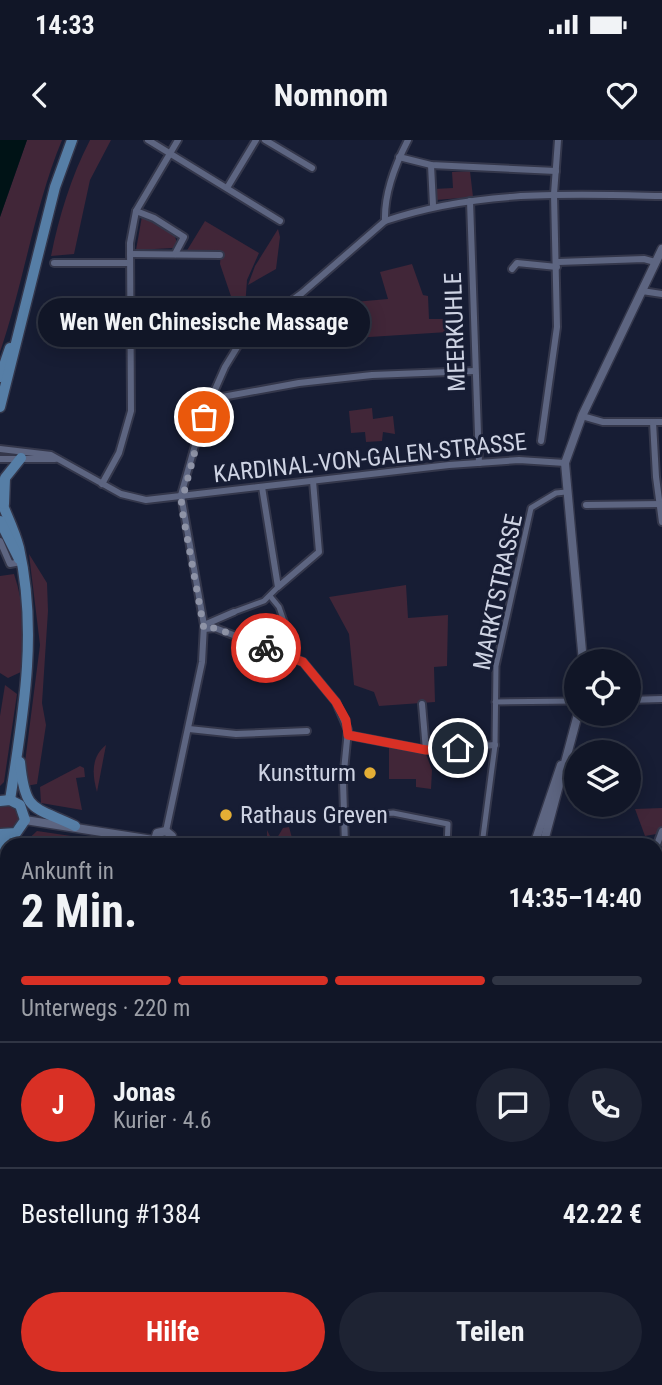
<!DOCTYPE html>
<html lang="de">
<head>
<meta charset="utf-8">
<style>
	:root { --surface:#111627; --page:#1e2333; --text:#f1f3f6; --muted:#9c9fa7; --line:#303544; --accent:#d93025 }
	body { margin:0; font-family:"Roboto Condensed",sans-serif; background:var(--page); color:var(--text); height:100vh; display:flex; flex-direction:column; font-size:26px; white-space:nowrap }
	* { box-sizing:border-box; margin:0 }
	p { font-size:23px; color:var(--muted) }
	.icon { flex:none; width:38px; height:38px; fill:none; stroke:currentColor; stroke-width:2; stroke-linecap:round; stroke-linejoin:round }
	.map { position:relative; flex:1; overflow:hidden }
	.drawer { position:absolute; left:0px; top:698px; width:663px; height:548px; display:flex; flex-direction:column; background:var(--surface); border-radius:21px 21px 0 0; box-shadow:0 4px 18px #0003,0 0 0 2px var(--line) }
	.drawer>* { flex:none }
	.buttons { position:absolute; left:564px; top:509px; display:grid; gap:14px }
	.buttons a { display:grid; place-items:center; width:77px; height:77px; border-radius:50%; background:var(--surface); box-shadow:0 4px 18px #0003,0 0 0 2px var(--line); font-size:35px }
	.pin { position:absolute; display:grid; place-items:center; width:60px; height:60px; color:#fff; margin:-30px; border:4px solid #fff; border-radius:50%; box-shadow:0 2px 7px #0007 }
	.courier { position:absolute; display:grid; place-items:center; width:70px; height:70px; margin:-35px; border:5px solid #d93025; border-radius:50%; background:#fff; color:#222; box-shadow:0 2px 9px #0007 }
	.bubble { position:absolute; height:49px; border-radius:24px; background:var(--surface); box-shadow:0 4px 18px #0003,0 0 0 2px var(--line); font-size:23px; font-weight:700; line-height:49px; text-align:center }
	.headline em { font-style:normal; font-weight:700 }
	.headline div { display:flex; flex-direction:column-reverse }
	.headline { display:flex; align-items:center; justify-content:space-between; height:119px; padding:0 21px }
	h1 { font-size:46px; font-weight:700; line-height:52px }
	.bar { display:grid; grid-template-columns:repeat(4,1fr); gap:10px 7px; align-content:center; height:84px; padding:0 21px }
	.bar i { height:9px; border-radius:5px; background:var(--line) }
	.bar .on { background:var(--accent) }
	.bar p { grid-column:span 4 }
	.line { display:flex; align-items:center; gap:18px; padding:0 21px; border-top:2px solid var(--line) }
	.line div { flex:1 }
	.round { display:grid; place-items:center; flex:none; width:74px; height:74px; border-radius:37px; background:var(--page) }
	.primary-button { display:flex; gap:14px; margin-top:auto; padding:14px 21px }
	.primary-button a { flex:1; height:80px; border-radius:42px; background:var(--accent); color:#fff; font-size:28px; font-weight:700; line-height:80px; text-align:center }
	.primary-button a+a { background:var(--page); color:var(--text) }
	.status { display:flex; justify-content:space-between; align-items:center; height:49px; padding:0 35px; background:var(--surface); direction:ltr }
	.status svg { height:19px; fill:currentColor }
	header { display:flex; justify-content:space-between; align-items:center; height:91px; padding:0 21px; background:var(--surface); font-size:32px; font-weight:700 }
	.map>svg:first-child { display:block }
	.green { fill:#412638 }
	.water { fill:#001316 }
	.lines { fill:none; stroke-linecap:round; stroke-linejoin:round }
	.pedestrian-casing { stroke:#34374b; stroke-width:9 }
	.minor-casing { stroke:#34374b; stroke-width:10 }
	.tertiary-casing { stroke:#34374b; stroke-width:11 }
	.secondary-casing { stroke:#34374b; stroke-width:13 }
	.pedestrian { stroke:#5d6581; stroke-width:5 }
	.minor { stroke:#5d6581; stroke-width:6 }
	.tertiary { stroke:#5d6581; stroke-width:8 }
	.secondary { stroke:#567ea6; stroke-width:10 }
	.done { stroke:#8e93a6; stroke-width:7; stroke-dasharray:0 12.6 }
	.route { stroke:#d93025; stroke-width:9 }
	.poi-dot { fill:#e4ae35; stroke:#171d34; stroke-width:2.5 }
	.labels { text-anchor:middle; stroke-width:6; stroke-linejoin:round; paint-order:stroke }
	.street-label { font-size:24px; fill:#ced3e3; stroke:#171d34 }
	.poi-label { font-size:24px; fill:#ced3e3; stroke:#171d34; text-anchor:end }
</style>
</head>
<body>
<div class="status"><b>14:33</b><svg viewBox="0 0 49 12"><path d="M0 12V9h3v3zM5 12V6h3v6zM10 12V3h3v9zM15 12V0h3v12zM26 1h20v11H26zM47 4h2v5h-2z"/></svg></div>
<header><svg class="icon" aria-label="back" viewBox="0 0 24 24"><path d="M15 5l-7 7 7 7"/></svg>Nomnom<svg class="icon" aria-label="heart" viewBox="0 0 24 24"><path d="M12 20l-8-8c-3-5 5-10 8-4 3-6 11-1 8 4z"/></svg></header>
<div class="map">
<svg width="662" height="1245" viewBox="0 0 662 1245">
	<rect width="100%" height="100%" fill="#171d34"/>
	<!-- green -->
	<g class="green">
		<path d="M27 0H62C34 68 24 142 0 212V77Z"/>
		<path d="M90 0H111L90 40 74 114 51 116C59 76 71 37 90 0Z"/>
		<polygon points="470,31 473,57 436,60 434,49 453,48 452,32"/>
		<polygon points="142,76 174,93 177,103 174,108 136,110"/>
		<polygon points="205,81 259,113 247,140 245,168 236,171 220,124 221,111 186,112"/>
		<polygon points="278,89 280,97 276,129 248,145 255,126"/>
		<polygon points="412,124 423,155 428,156 429,179 448,179 448,192 322,200 314,175 354,170 354,162 388,159 380,132"/>
		<polygon points="372,268 373,279 393,276 395,294 383,292 382,301 366,302 365,292 351,293 349,271"/>
		<polygon points="29,414 47,443 48,471 42,563 46,585 37,644 26,646 24,630 40,505"/>
		<path d="M14 434C25 466 25 499 21 532L8 538 0 533V436Z"/>
		<polygon points="406,445 408,478 448,475 447,526 434,527 435,562 379,566 374,552 354,545 349,494 329,457"/>
		<polygon points="5,545 17,554 4,642 0,646 0,576"/>
		<path d="M106 605 97 652C92 634 91 617 106 605Z"/>
		<polygon points="389,607 426,614 432,630 431,649 416,647 416,639 389,639"/>
		<polygon points="80,626 84,628 85,637 76,638 82,670 41,663 40,647"/>
		<polygon points="8,664 16,669 20,681 14,688 0,688 0,667"/>
		<polygon points="662,668 662,693 645,696 635,669"/>
		<polygon points="289,687 294,705 267,705 267,690 270,696 277,698 283,688"/>
		<polygon points="37,691 78,697 76,705 22,705"/>
		<polygon points="7,739 7,798 0,843 0,791"/>
		<polygon points="0,1107 7,1142 7,1217 0,1218"/>
		<polygon points="206,1239 270,1239 268,1245 204,1245"/>
	</g>
	<!-- water -->
	<polygon class="water" points="0,0 27,0 0,77"/>
	<g class="lines">
		<!-- pedestrian casing -->
		<g class="pedestrian-casing">
			<g id="pedestrian">
				<polyline points="270,456 279,467 295,513 293,518"/>
				<polyline points="234,472 264,461 278,447"/>
				<polyline points="495,562 576,561"/>
				<polyline points="344,678 393,673 448,684 447,705"/>
				<polyline points="482,705 495,605 496,526 531,368 556,353 566,352"/>
			</g>
		</g>
		<!-- minor casing -->
		<g class="minor-casing">
			<g id="minor">
				<polyline points="148,0 280,81"/>
				<polyline points="265,0 312,28"/>
				<polyline points="399,17 431,25 556,31"/>
				<polyline points="431,25 433,65"/>
				<polyline points="227,48 256,0"/>
				<polyline points="470,61 479,323"/>
				<polyline points="136,71 154,78 184,97 175,114"/>
				<path d="M385 81C384 53 395 25 408 0"/>
				<polyline points="130,114 220,115"/>
				<polyline points="558,122 644,119 655,122"/>
				<polyline points="54,123 130,123"/>
				<polyline points="512,129 517,123 557,127"/>
				<polyline points="642,151 662,154"/>
				<polyline points="211,259 299,243 372,235 475,231"/>
				<polyline points="582,276 603,282 662,282"/>
				<polyline points="653,282 656,337 662,382"/>
				<polyline points="541,301 557,187 554,54 558,0"/>
				<polyline points="0,309 51,315 121,354 146,360 449,325 519,320 565,323"/>
				<polyline points="0,319 55,319"/>
				<polyline points="102,344 119,313 131,271 130,103 136,71 178,0"/>
				<polyline points="262,347 278,447 319,412 313,341"/>
				<polyline points="586,365 662,364"/>
				<polyline points="0,401 10,424 21,422"/>
				<polyline points="204,485 234,472"/>
				<polyline points="204,489 215,488 303,522 336,562 348,590 343,641 345,705"/>
				<polyline points="628,560 662,559"/>
				<polyline points="422,564 426,610"/>
				<polyline points="189,589 236,594 307,591"/>
				<polyline points="348,595 426,610 495,605"/>
				<path d="M166 691 202 522 204 485 181 355 203 277 225 227 244 196 302 153 385 81C477 50 566 54 662 56"/>
				<polyline points="656,707 662,691"/>
				<polyline points="656,887 662,888"/>
				<polyline points="656,1005 662,1006"/>
				<polyline points="656,1097 662,1098"/>
				<polyline points="656,1182 662,1182"/>
				<polyline points="193,1239 195,1245"/>
				<polyline points="328,1245 330,1239"/>
				<polyline points="437,1245 438,1239"/>
			</g>
		</g>
		<!-- tertiary casing -->
		<g class="tertiary-casing">
			<g id="tertiary">
				<polyline points="583,522 565,323 582,276 662,109"/>
				<polyline points="25,680 153,700"/>
				<polyline points="154,703 157,693 166,691 172,696 172,705"/>
				<polyline points="534,705 561,625"/>
				<polyline points="543,705 578,574"/>
				<polyline points="656,771 662,772"/>
			</g>
		</g>
		<!-- secondary casing -->
		<g class="secondary-casing">
			<g id="secondary">
				<polyline points="0,237 10,208"/>
				<polyline points="0,267 55,47 72,0"/>
				<path d="M0 358C6 374 15 391 19 408 38 492 23 576 10 660"/>
				<polyline points="4,364 5,338 21,318"/>
				<polyline points="0,381 19,419"/>
				<path d="M20 622C25 673 33 666 75 686"/>
				<polyline points="0,661 10,660 20,665 25,680 16,693 0,694"/>
				<polyline points="0,731 5,695"/>
				<polyline points="0,1067 7,1104"/>
				<polyline points="45,1239 47,1245"/>
			</g>
		</g>
		<!-- pedestrian -->
		<use href="#pedestrian" class="pedestrian"/>
		<!-- minor -->
		<use href="#minor" class="minor"/>
		<!-- tertiary -->
		<use href="#tertiary" class="tertiary"/>
		<!-- secondary -->
		<use href="#secondary" class="secondary"/>
	</g>
	<g class="lines">
		<!-- done -->
		<polyline class="done" points="204,277 181,364 204,489 215,488 266,508"/>
		<!-- route -->
		<polyline class="route" points="266,508 303,522 336,562 346,580 348,595 426,610 458,608"/>
	</g>
	<!-- markers -->
	<g class="poi-dot">
		<circle cx="370" cy="633" r="7"/>
		<circle cx="226" cy="675" r="7"/>
	</g>
	<g class="labels">
		<!-- street labels -->
		<g class="street-label">
			<text transform="translate(455 192) rotate(-92)" y="8">MEERKUHLE</text>
			<text transform="translate(370 318) rotate(-6)" y="8">KARDINAL-VON-GALEN-STRASSE</text>
			<text transform="translate(498 452) rotate(-78)" y="8">MARKTSTRASSE</text>
		</g>
		<!-- poi labels -->
		<g class="poi-label">
			<text x="356" y="641">Kunstturm</text>
			<text x="240" y="683" text-anchor="start">Rathaus Greven</text>
		</g>
	</g>
</svg>
<div class="buttons">
<a><svg class="icon" aria-label="locate" viewBox="0 0 24 24"><circle cx="12" cy="12" r="6"/><path d="M12 2v4M12 18v4M2 12h4M18 12h4"/></svg></a>
<a><svg class="icon" aria-label="layers" viewBox="0 0 24 24"><path d="M12 4l9 5-9 5-9-5zM3 14l9 5 9-5"/></svg></a>
</div>
<div class="pin" style="left:204px;top:277px;background:#ea580c"><svg class="icon" aria-label="bag" viewBox="0 0 24 24"><path d="M5 8h14l-1 12H6zM9 8a3 3 0 0 1 6 0"/></svg></div>
<div class="pin" style="left:458px;top:608px;background:#1f2937"><svg class="icon" aria-label="home" viewBox="0 0 24 24"><path d="M3 11l9-7 9 7M6 9v11h12V9"/></svg></div>
<div class="courier" style="left:266px;top:508px"><svg class="icon" aria-label="bike" viewBox="0 0 24 24"><circle cx="6" cy="16" r="4"/><circle cx="18" cy="16" r="4"/><path d="M6 16l4-8h5l3 8M10 8l3 8H6M13 5h3"/></svg></div>
<div class="bubble" style="left:38px;top:158px;width:332px">Wen Wen Chinesische Massage</div>
<section class="drawer">
<div class="headline"><div><h1>2 Min.</h1><p>Ankunft in</p></div><em>14:35–14:40</em></div>
<div class="bar"><i class="on"></i><i class="on"></i><i class="on"></i><i></i><p>Unterwegs · 220 m</p></div>
<div class="line" style="height:126px"><b class="round" style="background:var(--accent);color:#fff">J</b><div><b>Jonas</b><p>Kurier · 4.6</p></div><a class="round"><svg class="icon" aria-label="chat" viewBox="0 0 24 24"><path d="M4 5h16v11H9l-5 4z"/></svg></a><a class="round"><svg class="icon" aria-label="phone" viewBox="0 0 24 24"><path d="M5 4h4l2 5-3 2q2 4 5 5l2-3 5 2v4C11 20 4 13 5 4z"/></svg></a></div>
<div class="line" style="height:91px"><div>Bestellung #1384</div><b>42.22 €</b></div>
<div class="primary-button"><a>Hilfe</a><a>Teilen</a></div>
</section>
</div>
</body>
</html>
